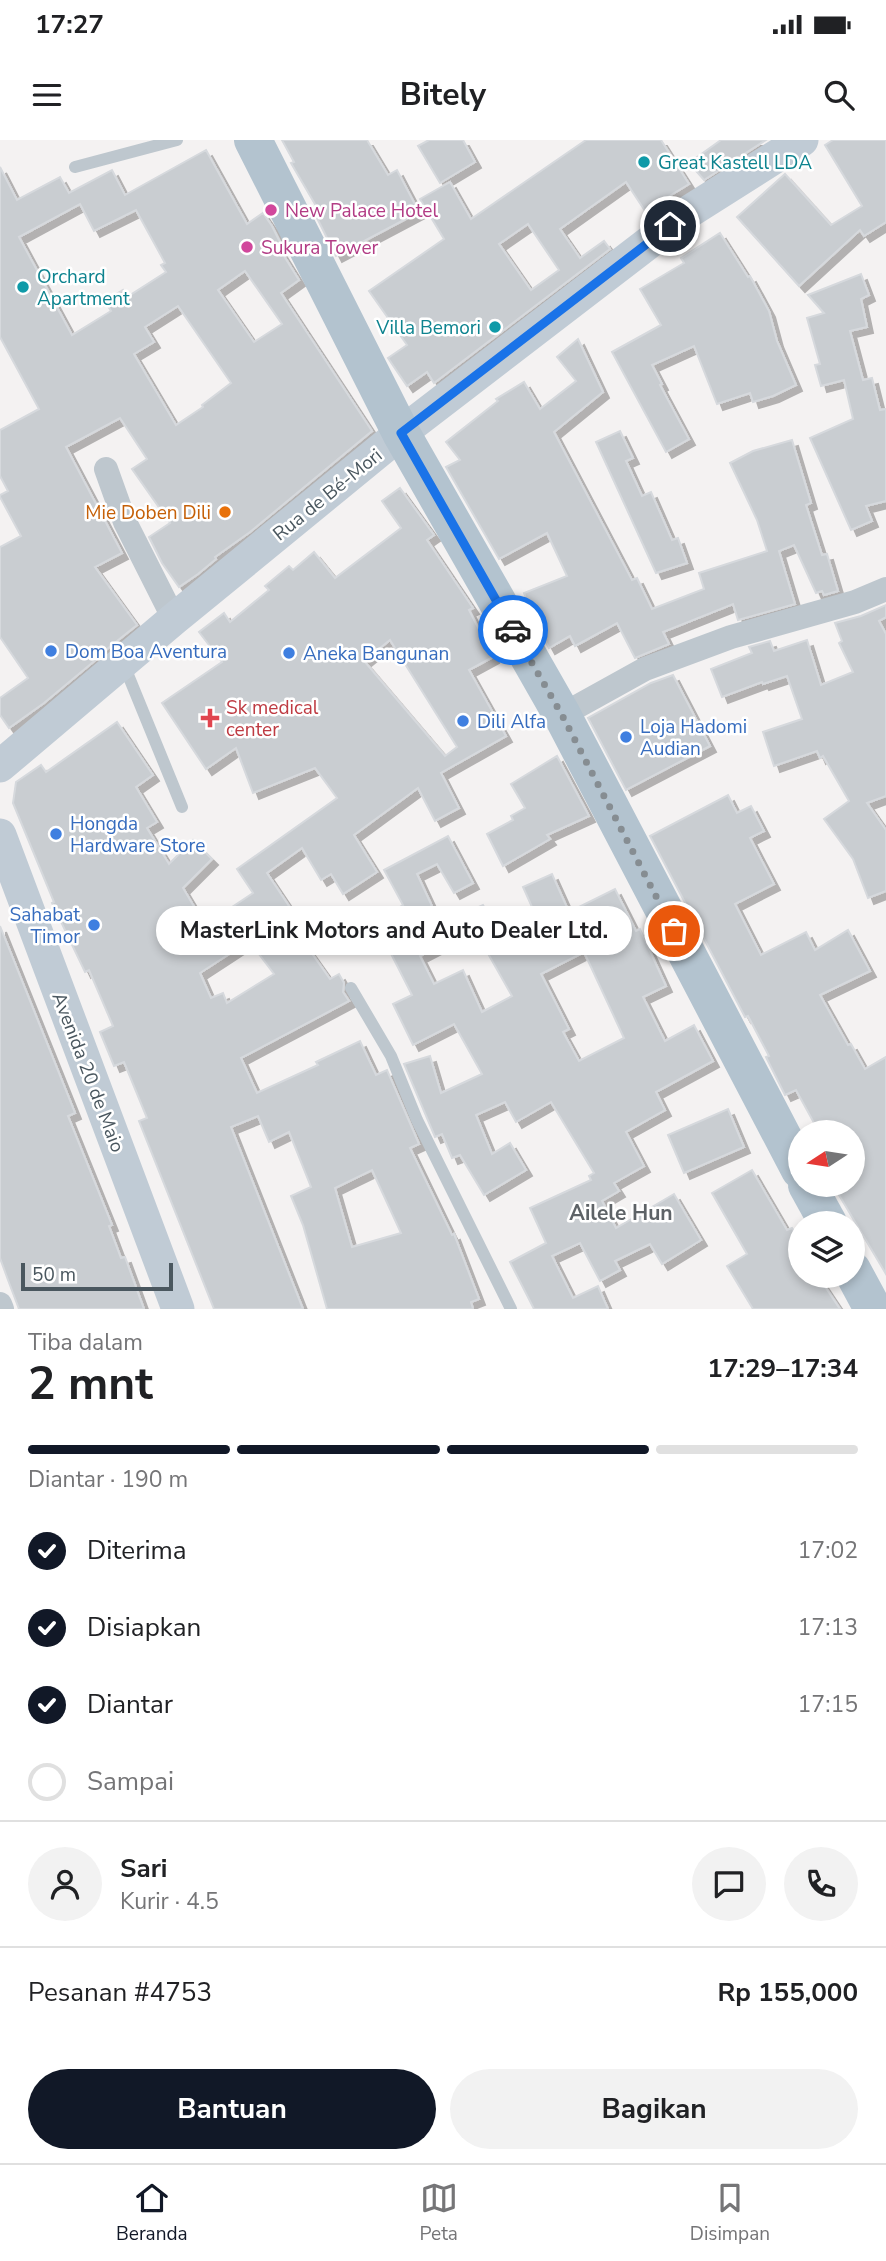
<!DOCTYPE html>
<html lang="id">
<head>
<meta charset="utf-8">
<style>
	:root { --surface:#fff; --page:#f2f2f2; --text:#202124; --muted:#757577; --line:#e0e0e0; --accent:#111827 }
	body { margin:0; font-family:"Nunito Sans",sans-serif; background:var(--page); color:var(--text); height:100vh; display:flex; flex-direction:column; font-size:26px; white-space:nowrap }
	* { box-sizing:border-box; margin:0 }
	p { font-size:23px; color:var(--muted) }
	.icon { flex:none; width:38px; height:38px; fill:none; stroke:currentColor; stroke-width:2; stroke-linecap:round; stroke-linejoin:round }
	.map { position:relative; height:1169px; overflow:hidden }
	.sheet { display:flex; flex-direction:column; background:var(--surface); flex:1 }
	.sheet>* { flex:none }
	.needle { width:46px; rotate:258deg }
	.tools { position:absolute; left:788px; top:980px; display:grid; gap:14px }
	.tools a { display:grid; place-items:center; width:77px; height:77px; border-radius:50%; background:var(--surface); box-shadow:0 4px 10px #0003; font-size:35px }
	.scale { position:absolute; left:21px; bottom:18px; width:152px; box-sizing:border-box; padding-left:7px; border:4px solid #4a575f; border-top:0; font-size:19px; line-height:24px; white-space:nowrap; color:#4a575f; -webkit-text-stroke:5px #fff; paint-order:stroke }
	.pin { position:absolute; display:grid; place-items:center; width:60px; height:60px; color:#fff; margin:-30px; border:4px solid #fff; border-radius:50%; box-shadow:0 2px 7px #0007 }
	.courier { position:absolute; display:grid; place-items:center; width:70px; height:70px; margin:-35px; border:5px solid #1a73e8; border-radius:50%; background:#fff; color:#222; box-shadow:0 2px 9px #0007 }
	.bubble { position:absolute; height:49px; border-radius:24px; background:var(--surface); box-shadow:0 4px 10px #0003; font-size:23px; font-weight:700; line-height:49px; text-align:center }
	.headline em { font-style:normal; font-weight:700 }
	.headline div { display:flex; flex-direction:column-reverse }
	.headline { display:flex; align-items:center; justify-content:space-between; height:119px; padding:0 28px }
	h1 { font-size:46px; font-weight:700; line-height:52px }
	.bar { display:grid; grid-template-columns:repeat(4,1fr); gap:10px 7px; align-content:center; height:84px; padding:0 28px }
	.bar i { height:9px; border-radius:5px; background:var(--line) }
	.bar .current { background:var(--accent) }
	.bar p { grid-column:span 4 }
	.line { display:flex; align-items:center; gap:18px; padding:0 28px; border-top:2px solid var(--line) }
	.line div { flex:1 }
	.round { display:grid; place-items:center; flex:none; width:74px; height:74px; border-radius:37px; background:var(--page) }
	ol { padding:0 28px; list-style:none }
	li { display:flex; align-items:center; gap:21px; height:77px }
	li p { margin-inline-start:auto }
	li .icon { padding:7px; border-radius:50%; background:var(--accent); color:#fff; stroke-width:4 }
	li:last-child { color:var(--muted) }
	li i { width:38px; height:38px; border:4px solid var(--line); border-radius:50% }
	.button { display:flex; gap:14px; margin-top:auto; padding:14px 28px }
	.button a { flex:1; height:80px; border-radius:42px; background:var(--accent); color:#fff; font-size:28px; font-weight:700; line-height:80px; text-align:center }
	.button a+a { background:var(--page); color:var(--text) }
	.status { display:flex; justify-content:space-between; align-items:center; height:49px; padding:0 35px; background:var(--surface); direction:ltr }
	.status svg { height:19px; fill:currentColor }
	header { display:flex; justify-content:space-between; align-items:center; height:91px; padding:0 28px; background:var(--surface); font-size:32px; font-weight:700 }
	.tab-bar { display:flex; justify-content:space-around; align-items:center; height:98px; border-top:2px solid var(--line); background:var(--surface); font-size:19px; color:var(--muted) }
	.tab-bar a { display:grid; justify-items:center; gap:4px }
	.tab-bar .current { color:var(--accent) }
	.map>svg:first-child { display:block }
	.building { fill:#c9cdd1; stroke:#d6d9dd; stroke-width:2; fill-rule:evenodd; filter:url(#shadow) }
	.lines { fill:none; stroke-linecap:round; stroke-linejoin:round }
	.lane { stroke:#bec7ce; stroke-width:12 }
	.street { stroke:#bec7ce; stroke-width:24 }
	.secondary { stroke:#c0cbd5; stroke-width:33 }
	.primary { stroke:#b3c3cf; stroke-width:38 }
	.done { stroke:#868d92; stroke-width:7; stroke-dasharray:0 12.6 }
	.route { stroke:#1a73e8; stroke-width:9 }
	.culture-dot { fill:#0f9aa8; stroke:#fff; stroke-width:2.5 }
	.hotel-dot { fill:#d1479c; stroke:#fff; stroke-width:2.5 }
	.food-dot { fill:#e8710a; stroke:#fff; stroke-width:2.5 }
	.shop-dot { fill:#3f7fe0; stroke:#fff; stroke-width:2.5 }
	.health-dot { fill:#e0444e; stroke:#fff; stroke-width:2.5 }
	.labels { text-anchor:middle; stroke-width:5; stroke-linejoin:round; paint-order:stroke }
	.culture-label { font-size:19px; fill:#0d838f; stroke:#fff; text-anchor:start }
	.hotel-label { font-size:19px; fill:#b23c85; stroke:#fff; text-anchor:start }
	.street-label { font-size:19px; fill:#4a575f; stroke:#fff }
	.food-label { font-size:19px; fill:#c56008; stroke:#fff; text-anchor:end }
	.shop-label { font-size:19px; fill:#366cbe; stroke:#fff; text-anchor:start }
	.health-label { font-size:19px; fill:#be3a42; stroke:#fff; text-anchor:start }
	.neighbourhood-label { font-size:21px; font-weight:bold; fill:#5e6367; stroke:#fff }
</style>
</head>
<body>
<div class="status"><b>17:27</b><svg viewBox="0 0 49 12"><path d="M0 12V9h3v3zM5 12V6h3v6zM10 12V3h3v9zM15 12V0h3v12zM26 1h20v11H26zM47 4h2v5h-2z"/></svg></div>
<header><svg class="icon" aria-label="menu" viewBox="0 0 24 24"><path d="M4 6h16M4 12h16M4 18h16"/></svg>Bitely<svg class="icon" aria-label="search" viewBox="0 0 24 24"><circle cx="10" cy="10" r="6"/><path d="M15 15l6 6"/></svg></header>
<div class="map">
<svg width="886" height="1169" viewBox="0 0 886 1169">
	<defs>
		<filter id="shadow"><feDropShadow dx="6" dy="6" stdDeviation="0" flood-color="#0004"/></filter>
	</defs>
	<rect width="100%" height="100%" fill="#f4f2f2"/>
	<!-- building -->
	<g class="building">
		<polygon points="282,0 367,0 388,35 397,30 419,72 336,116 315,74 319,71 291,23 294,22"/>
		<polygon points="429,0 463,0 475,22 440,43 418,6"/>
		<path d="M586 0H661L689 44 645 71 626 42 560 89 580 118 604 101 610 109 434 243 427 232 407 246 388 218 407 205 369 151 444 99 420 59 450 42 471 79ZM528 84 559 130 531 150 499 104Z"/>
		<polygon points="721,0 766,0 704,40 689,23"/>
		<polygon points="833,0 886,0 886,82 864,96 860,90 799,146 737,77 785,34 831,85 862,66 825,5"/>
		<path d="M206 10 247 84 263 73 272 86 282 106 279 108 299 140 281 153 372 291 250 392 215 417 216 419 198 434 179 447 162 423 149 397 170 383 132 329 147 319 120 278 66 307 122 413 95 427 137 485 97 517 98 518 44 563 9 588 0 575V558L28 538 0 497V407L21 396 0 357V355L8 351 0 336V290L39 269 0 197V27L17 60 60 37 69 53 112 30 125 55ZM80 64 94 91 136 70 165 123 161 125 166 132 127 157 123 150 105 161 111 171 72 195 19 97ZM245 131 282 184 254 202 218 150ZM178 166 231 243 202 265 203 267 176 285 134 214 154 202 145 187Z"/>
		<polygon points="720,93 748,137 750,136 769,171 777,201 796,245 773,256 753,262 750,253 717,264 694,206 652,225 662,244 660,245 689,299 666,312 612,212 661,185 640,149 684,123 681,118"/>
		<polygon points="861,134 869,155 861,159 867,187 850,191 863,240 872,238 880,270 886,269 886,361 866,366 872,381 851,390 810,298 853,279 844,240 821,246 815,225 820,224 807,178 824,173 808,155"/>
		<polygon points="578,199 603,252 554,292 632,440 637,438 652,469 704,449 699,433 767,411 757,380 730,323 753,311 792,300 811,363 806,365 822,415 827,414 838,451 824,455 822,451 816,453 794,405 779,411 795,464 738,480 733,464 663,492 669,504 635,518 617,483 575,506 570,496 549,508 536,484 524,453 567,436 547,393 499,419 446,327 460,320 446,302 498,261 496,259 524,242 540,269 576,241 557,217"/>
		<polygon points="620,291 633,318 626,321 642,356 651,352 672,400 678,398 687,423 656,433 596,302"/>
		<path d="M400 348 434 395 427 400 473 468 469 470 493 517 469 530 506 596 441 633 459 668 435 681 418 648 354 695 377 732 343 754 331 734 321 740 302 708 267 733 293 772 286 777 330 839 339 834 344 843 343 852 349 861 241 918 257 953 318 925 316 922 360 901 376 935 387 930 419 1004 410 1008 452 1095 454 1094 479 1159 471 1162 473 1169H327L303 1085 291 1056 311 1047 289 992 269 1002 258 976 231 987 303 1169H214L139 981 147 978 124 922 114 926 100 892 113 886 89 830 85 832 52 763 54 762 13 663 16 642 41 625 46 632 117 582 153 635 136 647 157 682 147 688 169 724 193 700 212 719 183 748 205 785 253 753 237 729 337 658 315 628 253 653 236 608 206 629 162 563 222 522 199 492 224 473 230 482 269 450 265 446 289 426 293 430 314 412 335 438 401 388 382 361ZM390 500 457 607 445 616 364 521ZM249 801 274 834 227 863 223 853 211 858 200 833ZM372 1030 401 1093 352 1107 335 1048Z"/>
		<polygon points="886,465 886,477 879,481 886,494 886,656 867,663 886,690 886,751 868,758 853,719 824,679 849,661 823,616 820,618 817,611 774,626 763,592 802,579 787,536 763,544 762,542 722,557 711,529 752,513 749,507 770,501 774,511 807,500 821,545 853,532 839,503 842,501 835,483 861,476"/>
		<polygon points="673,535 710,606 626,650 588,578 651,543"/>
		<polygon points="557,616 589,676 547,695 550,699 503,726 487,694 513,680 511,676 525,668 511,644"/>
		<polygon points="728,655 737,673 751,666 764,691 750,698 774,744 735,764 761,815 806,792 815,810 848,790 870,831 820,855 848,905 851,904 865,929 886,917 886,1134 833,1045 852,1045 852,992 819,992 796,950 785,955 766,917 769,916 748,876 745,877 650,696"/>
		<path d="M448 696 473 743 454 753 437 724 417 734 432 766 430 767 449 801 420 816 434 844 463 830 482 872 512 856 465 773 483 765 505 805 541 787 523 747 552 734 569 772 615 749 636 791 640 789 666 846 643 857 665 901 694 885 713 921 656 952 665 970 626 992 644 1026 614 1043 619 1051 602 1061 616 1088 674 1054 701 1100 662 1124 650 1104 615 1121 620 1130 600 1141 580 1103 552 1116 573 1158 598 1146 608 1169H534L510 1122 546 1103 530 1068 591 1040 589 1036 594 1033 551 962 516 982 505 962 476 975 492 1014 510 1003 526 1030 484 1055 460 1015 452 1018 442 994 435 997 404 924 430 916 441 953 482 934 454 884 413 905 393 864 412 855 384 800 378 804 367 786 403 765 384 730ZM584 812 624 898 579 921 563 892 569 889 541 834Z"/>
		<polygon points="0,786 75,973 68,976 112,1085 109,1086 121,1118 125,1117 144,1169 19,1169 8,1140 0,1118"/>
		<polygon points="728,969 744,1007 684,1033 668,995"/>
		<polygon points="752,1030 787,1090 792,1088 800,1101 800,1136 818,1136 840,1169 753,1169 727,1126 747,1114 712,1053"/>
	</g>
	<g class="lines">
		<!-- lane -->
		<g class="lane">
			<polyline points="75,27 177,0"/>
			<polyline points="124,525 182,667"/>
			<polyline points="351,848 391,916 417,980 511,1169"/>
		</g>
		<!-- street -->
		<g class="street">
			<polyline points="106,329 125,382 174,479"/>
			<polyline points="562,575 645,529 731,497 855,462 886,449"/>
			<polyline points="0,1164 2,1169"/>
		</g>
		<!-- secondary -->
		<g class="secondary">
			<polyline points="0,626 174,479 401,293 690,71 802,0"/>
			<polyline points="0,695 178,1169"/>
		</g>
		<!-- primary -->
		<g class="primary">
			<polyline points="253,0 401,293 562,575 800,1030"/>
			<polyline points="807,1045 828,1083"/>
			<polyline points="852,1130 873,1169"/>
		</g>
	</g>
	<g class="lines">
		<!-- done -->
		<polyline class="done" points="513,490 562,575 674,791"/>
		<!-- route -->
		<polyline class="route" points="513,490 401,293 670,86"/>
	</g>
	<!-- markers -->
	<g class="culture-dot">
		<circle cx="644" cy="22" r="7"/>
		<circle cx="23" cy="147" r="7"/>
		<circle cx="495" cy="187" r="7"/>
	</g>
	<g class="hotel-dot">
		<circle cx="271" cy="70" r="7"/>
		<circle cx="247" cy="107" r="7"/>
	</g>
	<circle class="food-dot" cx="225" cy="372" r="7"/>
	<g class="shop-dot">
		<circle cx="51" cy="511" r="7"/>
		<circle cx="289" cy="513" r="7"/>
		<circle cx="463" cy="581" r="7"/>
		<circle cx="626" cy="597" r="7"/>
		<circle cx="56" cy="694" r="7"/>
		<circle cx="94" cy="785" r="7"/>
	</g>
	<path class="health-dot" d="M206.5 567.5h7v7h7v7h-7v7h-7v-7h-7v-7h7z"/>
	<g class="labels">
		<!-- culture labels -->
		<g class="culture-label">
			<text x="658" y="29">Great Kastell LDA</text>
			<text x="37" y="143">Orchard<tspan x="37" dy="22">Apartment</tspan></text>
			<text x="481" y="194" text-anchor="end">Villa Bemori</text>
		</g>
		<!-- hotel labels -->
		<g class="hotel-label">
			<text x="285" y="77">New Palace Hotel</text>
			<text x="261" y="114">Sukura Tower</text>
		</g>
		<!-- street labels -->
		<g class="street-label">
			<text transform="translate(327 354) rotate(-39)" y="7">Rua de Bé-Mori</text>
			<text transform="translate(89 932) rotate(69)" y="7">Avenida 20 de Maio</text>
		</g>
		<!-- food labels -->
		<g class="food-label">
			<text x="211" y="379">Mie Doben Dili</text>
		</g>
		<!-- shop labels -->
		<g class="shop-label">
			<text x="65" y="518">Dom Boa Aventura</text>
			<text x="303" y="520">Aneka Bangunan</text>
			<text x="477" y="588">Dili Alfa</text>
			<text x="640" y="593">Loja Hadomi<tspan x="640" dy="22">Audian</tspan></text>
			<text x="70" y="690">Hongda<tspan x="70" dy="22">Hardware Store</tspan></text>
			<text x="80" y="781" text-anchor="end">Sahabat<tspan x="80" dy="22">Timor</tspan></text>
		</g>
		<!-- health labels -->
		<g class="health-label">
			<text x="226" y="574">Sk medical<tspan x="226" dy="22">center</tspan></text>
		</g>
		<!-- neighbourhood labels -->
		<g class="neighbourhood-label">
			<text x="621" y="1080">Ailele Hun</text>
		</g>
	</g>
</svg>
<div class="tools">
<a><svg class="needle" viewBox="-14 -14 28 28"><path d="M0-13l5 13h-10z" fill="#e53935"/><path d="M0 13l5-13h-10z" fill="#757577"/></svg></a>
<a><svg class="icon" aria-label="layers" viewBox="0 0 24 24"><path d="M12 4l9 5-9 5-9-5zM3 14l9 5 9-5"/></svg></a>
</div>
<div class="scale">50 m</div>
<div class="pin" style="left:674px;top:791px;background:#ea580c"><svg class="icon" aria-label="bag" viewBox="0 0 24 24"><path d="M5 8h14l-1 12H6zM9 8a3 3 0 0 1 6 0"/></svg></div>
<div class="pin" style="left:670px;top:86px;background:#1f2937"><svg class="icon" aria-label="home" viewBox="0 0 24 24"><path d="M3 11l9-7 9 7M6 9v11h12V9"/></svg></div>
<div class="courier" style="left:513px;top:490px"><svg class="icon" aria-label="car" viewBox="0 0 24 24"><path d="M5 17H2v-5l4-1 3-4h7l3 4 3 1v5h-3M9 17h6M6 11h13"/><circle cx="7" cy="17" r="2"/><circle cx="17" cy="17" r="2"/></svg></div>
<div class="bubble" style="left:156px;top:766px;width:476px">MasterLink Motors and Auto Dealer Ltd.</div>
</div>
<section class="sheet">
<div class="headline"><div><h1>2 mnt</h1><p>Tiba dalam</p></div><em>17:29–17:34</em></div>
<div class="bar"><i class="current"></i><i class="current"></i><i class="current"></i><i></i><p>Diantar · 190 m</p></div>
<ol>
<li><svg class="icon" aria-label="check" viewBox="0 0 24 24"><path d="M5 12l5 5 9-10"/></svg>Diterima<p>17:02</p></li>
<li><svg class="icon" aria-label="check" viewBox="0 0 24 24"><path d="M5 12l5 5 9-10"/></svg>Disiapkan<p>17:13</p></li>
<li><svg class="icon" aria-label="check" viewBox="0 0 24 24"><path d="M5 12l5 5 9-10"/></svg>Diantar<p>17:15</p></li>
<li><i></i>Sampai</li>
</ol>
<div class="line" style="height:126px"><a class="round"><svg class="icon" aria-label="person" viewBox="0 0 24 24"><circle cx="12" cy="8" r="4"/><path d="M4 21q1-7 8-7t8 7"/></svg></a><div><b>Sari</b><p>Kurir · 4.5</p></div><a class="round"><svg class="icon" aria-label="chat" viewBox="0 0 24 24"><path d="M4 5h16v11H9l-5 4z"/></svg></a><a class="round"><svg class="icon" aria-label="phone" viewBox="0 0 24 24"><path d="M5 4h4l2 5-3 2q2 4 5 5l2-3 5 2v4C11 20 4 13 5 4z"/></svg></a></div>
<div class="line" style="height:91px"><div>Pesanan #4753</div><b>Rp 155,000</b></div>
<div class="button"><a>Bantuan</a><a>Bagikan</a></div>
</section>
<nav class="tab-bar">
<a class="current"><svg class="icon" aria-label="home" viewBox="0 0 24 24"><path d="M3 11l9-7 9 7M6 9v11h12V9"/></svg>Beranda</a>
<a><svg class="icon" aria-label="map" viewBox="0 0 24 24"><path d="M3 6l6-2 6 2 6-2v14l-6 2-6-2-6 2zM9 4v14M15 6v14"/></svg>Peta</a>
<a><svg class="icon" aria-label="saved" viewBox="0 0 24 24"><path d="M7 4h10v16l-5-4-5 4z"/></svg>Disimpan</a>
</nav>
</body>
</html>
